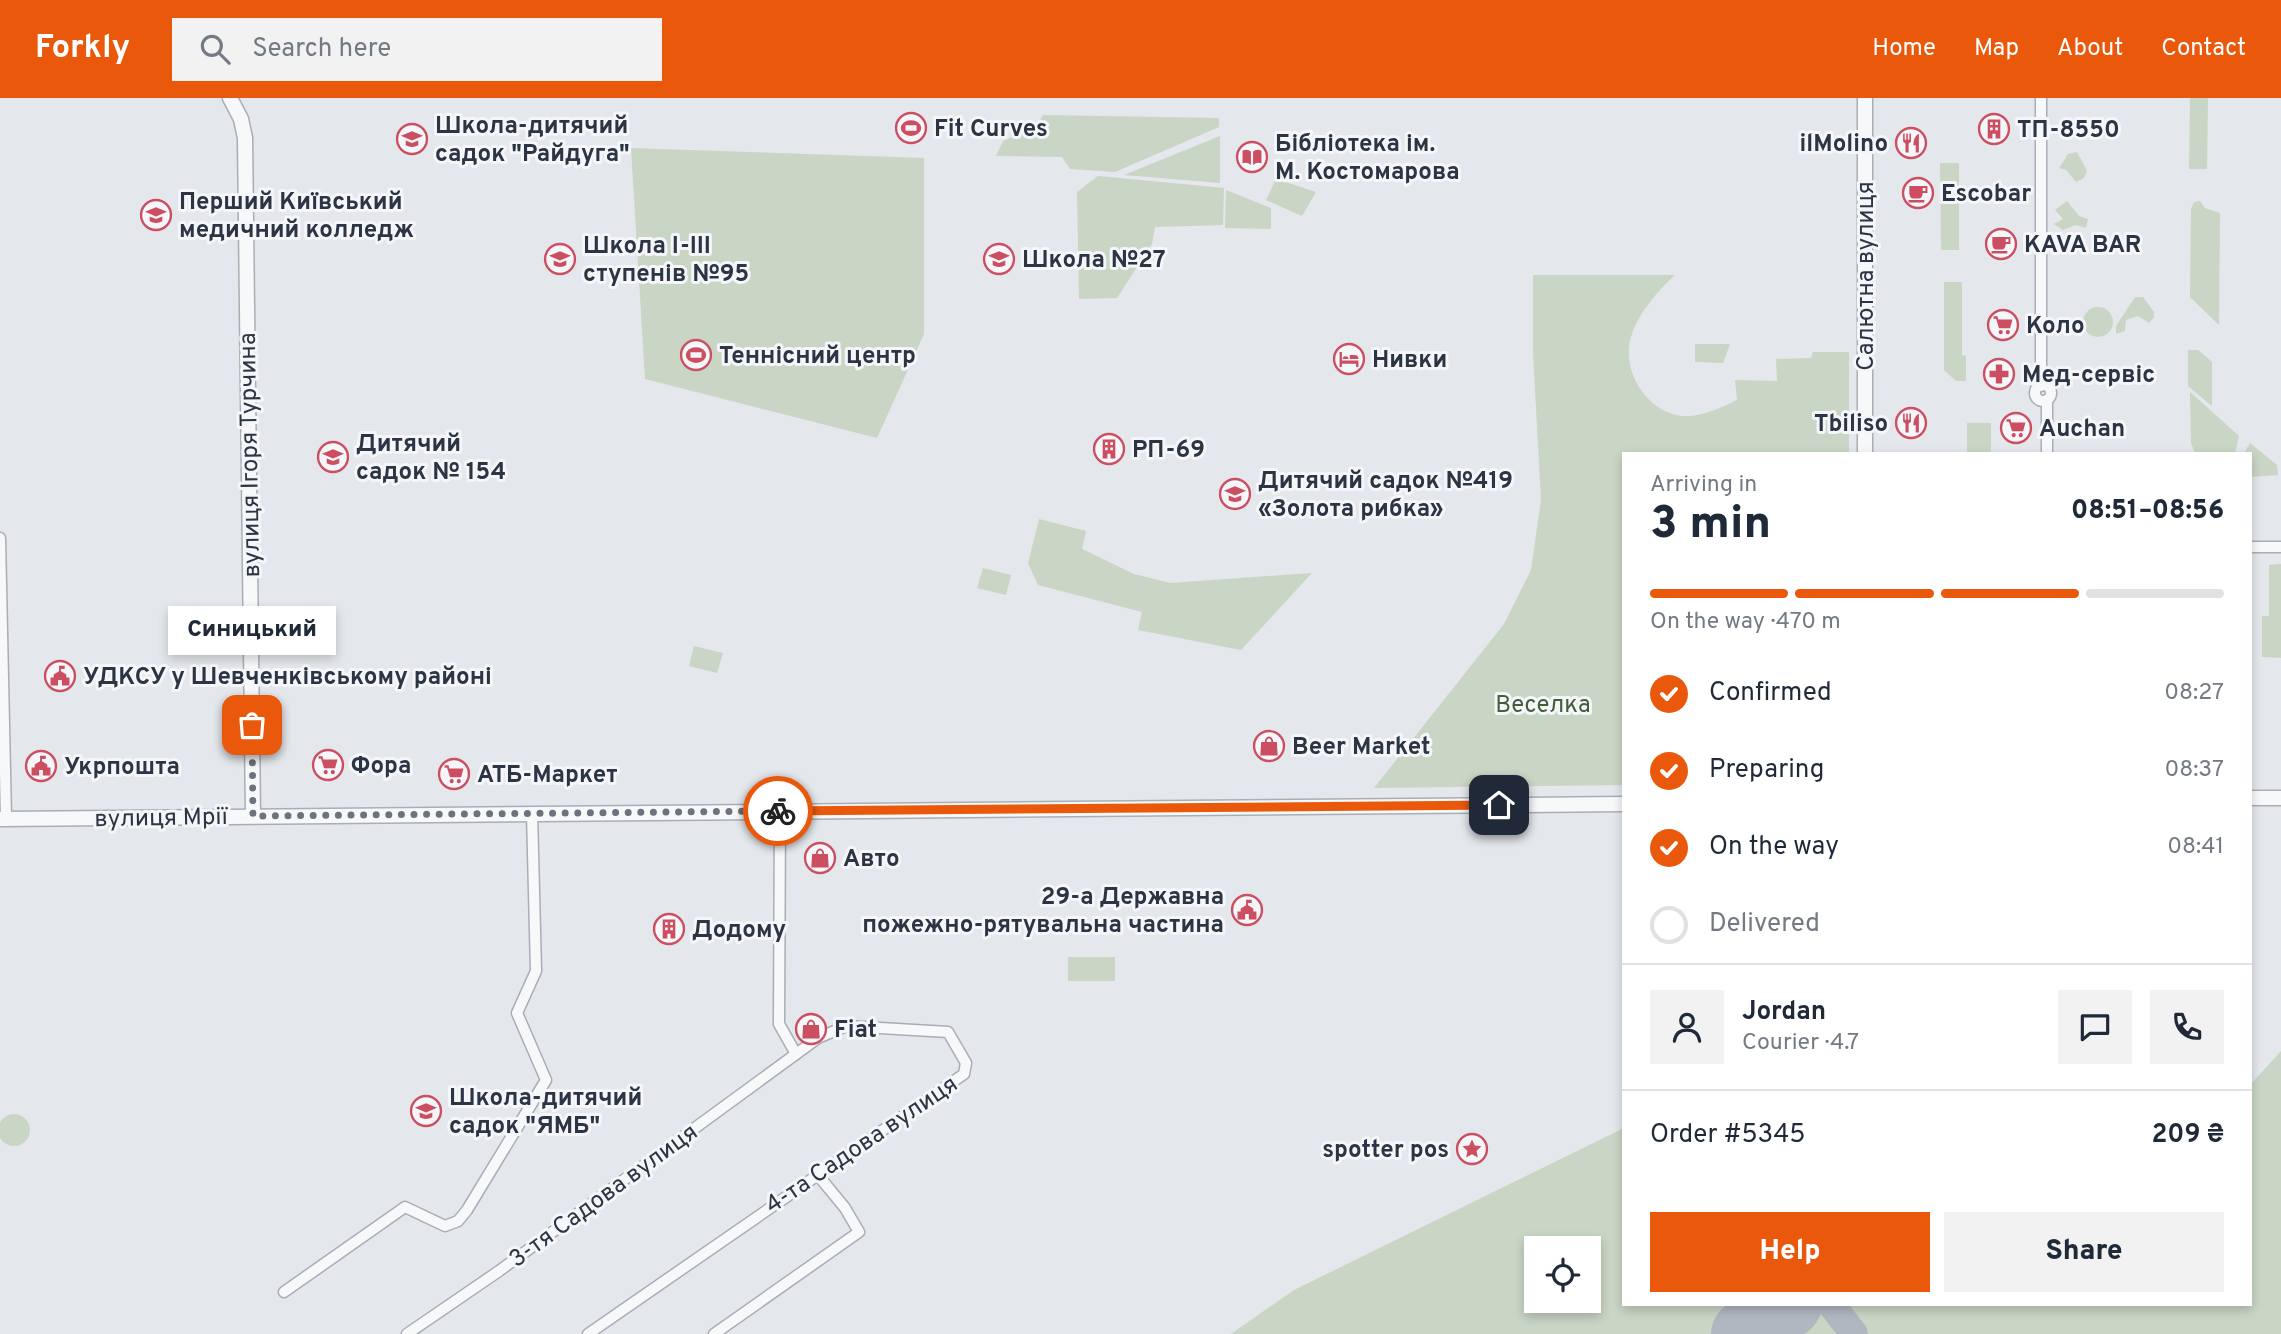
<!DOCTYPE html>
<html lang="en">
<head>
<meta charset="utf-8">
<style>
	:root { --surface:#fff; --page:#f2f2f3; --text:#1f2937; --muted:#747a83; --line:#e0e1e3; --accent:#ea580c }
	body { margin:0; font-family:Overpass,sans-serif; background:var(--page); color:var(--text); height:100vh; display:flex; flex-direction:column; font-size:26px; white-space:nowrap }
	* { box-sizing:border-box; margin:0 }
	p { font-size:23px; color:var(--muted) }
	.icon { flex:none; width:38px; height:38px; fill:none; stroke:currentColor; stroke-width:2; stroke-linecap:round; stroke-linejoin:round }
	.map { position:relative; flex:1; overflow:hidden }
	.drawer { position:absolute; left:1622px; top:354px; width:630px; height:854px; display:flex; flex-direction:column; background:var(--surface); border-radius:0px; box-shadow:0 4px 10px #0003 }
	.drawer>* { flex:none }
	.tools { position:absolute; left:1524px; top:1138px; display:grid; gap:14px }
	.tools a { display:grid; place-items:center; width:77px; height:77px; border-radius:0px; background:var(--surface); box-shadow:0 4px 10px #0003; font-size:35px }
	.pin { position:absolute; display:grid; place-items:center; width:60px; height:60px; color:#fff; margin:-30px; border-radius:14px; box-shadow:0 4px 10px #0006 }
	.courier { position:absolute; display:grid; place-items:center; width:70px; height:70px; margin:-35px; border:5px solid #ea580c; border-radius:50%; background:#fff; color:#222; box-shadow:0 2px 9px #0007 }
	.bubble { position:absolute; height:49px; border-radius:0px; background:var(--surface); box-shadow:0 4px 10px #0003; font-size:23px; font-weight:800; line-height:49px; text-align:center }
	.head em { font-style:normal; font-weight:800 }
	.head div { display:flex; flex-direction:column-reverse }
	.head { display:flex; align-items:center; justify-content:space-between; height:119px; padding:0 28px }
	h1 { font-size:46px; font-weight:800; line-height:52px }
	.bar { display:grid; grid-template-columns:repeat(4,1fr); gap:10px 7px; align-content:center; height:84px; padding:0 28px }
	.bar i { height:9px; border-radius:5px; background:var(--line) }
	.bar .current { background:var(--accent) }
	.bar p { grid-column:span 4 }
	.line { display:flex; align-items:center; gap:18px; padding:0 28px; border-top:2px solid var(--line) }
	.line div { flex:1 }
	.round { display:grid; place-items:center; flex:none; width:74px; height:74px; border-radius:0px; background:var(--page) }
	ol { padding:0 28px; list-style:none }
	li { display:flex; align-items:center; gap:21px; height:77px }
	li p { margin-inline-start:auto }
	li .icon { padding:7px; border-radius:50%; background:var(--accent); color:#fff; stroke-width:4 }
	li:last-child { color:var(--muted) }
	li i { width:38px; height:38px; border:4px solid var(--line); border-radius:50% }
	.button { display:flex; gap:14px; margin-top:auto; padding:14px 28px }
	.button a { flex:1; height:80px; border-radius:0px; background:var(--accent); color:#fff; font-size:28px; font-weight:800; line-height:80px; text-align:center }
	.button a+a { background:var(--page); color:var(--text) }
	header { display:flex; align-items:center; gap:42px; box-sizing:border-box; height:98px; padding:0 35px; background:var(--accent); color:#fff }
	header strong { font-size:33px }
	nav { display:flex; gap:38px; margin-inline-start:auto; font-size:24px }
	.search { width:490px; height:63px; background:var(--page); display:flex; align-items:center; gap:18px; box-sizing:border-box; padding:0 24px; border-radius:0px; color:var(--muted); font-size:26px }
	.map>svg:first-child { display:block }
	.green { fill:#c9d5c5; fill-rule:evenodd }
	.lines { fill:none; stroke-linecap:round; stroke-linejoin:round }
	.taxiway { stroke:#b1b7c0; stroke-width:28 }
	.runway { stroke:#b1b7c0; stroke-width:68 }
	.minor-casing { stroke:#a9aeb6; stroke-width:13 }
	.tertiary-casing { stroke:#a9aeb6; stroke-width:17 }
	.minor { stroke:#f7f8fa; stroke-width:10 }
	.tertiary { stroke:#f7f8fa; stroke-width:14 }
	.done { stroke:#6c737e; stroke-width:7; stroke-dasharray:0 12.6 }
	.route { stroke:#ea580c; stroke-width:9 }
	.labels { text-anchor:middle; stroke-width:6; stroke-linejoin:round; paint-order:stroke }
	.poi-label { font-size:24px; font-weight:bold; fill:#2c3544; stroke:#f4f6f9; text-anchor:start }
	.street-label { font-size:24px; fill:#2c3544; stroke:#f4f6f9 }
	.park-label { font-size:24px; fill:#415f39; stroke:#f4f6f9 }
</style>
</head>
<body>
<header>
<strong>Forkly</strong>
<div class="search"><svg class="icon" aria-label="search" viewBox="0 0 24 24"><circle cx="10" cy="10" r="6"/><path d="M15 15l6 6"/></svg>Search here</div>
<nav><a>Home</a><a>Map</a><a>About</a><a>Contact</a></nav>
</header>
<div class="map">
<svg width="2281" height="1236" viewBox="0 0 2281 1236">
	<rect width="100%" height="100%" fill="#e4e7eb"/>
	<!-- green -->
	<g class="green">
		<polygon points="2190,0 2208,0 2207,71 2189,71"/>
		<polygon points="1043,17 1219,20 1219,29 1115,74 1070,71 1062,59 996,58 1003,43 1037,28"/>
		<polygon points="1220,38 1220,85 1124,77"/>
		<polygon points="631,50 924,60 924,236 877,340 645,281"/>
		<polygon points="2077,54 2087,73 2084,80 2076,84 2066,72 2059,70 2068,56"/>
		<polygon points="1940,65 1959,65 1959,152 1941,152"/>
		<polygon points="1098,78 1224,90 1223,127 1155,129 1152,146 1117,200 1079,201 1077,94"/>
		<polygon points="1276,81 1316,94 1302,118 1266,102"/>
		<polygon points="1226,92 1271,110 1271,131 1225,130"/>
		<polygon points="2067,103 2079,118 2088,121 2086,130 2076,127 2063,132 2054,126 2063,121 2055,112"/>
		<polygon points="2200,103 2205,110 2220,115 2219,227 2190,199 2191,111 2194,104"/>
		<path d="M1533 177H1675C1657 194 1638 215 1631 239 1620 275 1651 321 1691 318 1707 316 1723 309 1737 302L1735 282 1777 283 1776 261 1811 260 1813 254H1849V355H1624V687L1374 690 1504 526 1531 472 1541 402 1533 255Z"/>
		<polygon points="1944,184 1962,184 1962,257 1966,258 1966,283 1956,283 1944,272"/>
		<polygon points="2135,199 2143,199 2154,214 2154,219 2149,225 2138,218 2126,222 2125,233 2116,236 2116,228"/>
		<circle cx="2098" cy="224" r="15"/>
		<polygon points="1695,246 1730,246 1723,265 1695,264"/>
		<polygon points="2188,252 2198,252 2212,264 2212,308 2188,288"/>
		<polygon points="2190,294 2239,338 2235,355 2195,355 2191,345"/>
		<rect x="1967" y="325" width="24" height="30"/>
		<polygon points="2250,345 2277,367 2278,377 2251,379 2250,355 2244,355"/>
		<polygon points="1039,421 1086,433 1082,451 1134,476 1170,485 1312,475 1241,552 1138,532 1142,514 1038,487 1028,465"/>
		<polygon points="2281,466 2281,560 2262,559 2262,518 2269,518 2269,467"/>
		<polygon points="983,470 1011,477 1006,497 977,490"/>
		<polygon points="694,548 723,555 717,575 689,568"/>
		<rect x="1068" y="859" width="47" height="24"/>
		<path d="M2281 953V1236H1231L1294 1192 1624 1030V1206H2250L2251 986ZM1536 1150H1589V1202H1536Z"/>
		<circle cx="14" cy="1032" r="16"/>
	</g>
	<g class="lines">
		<!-- taxiway -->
		<polyline class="taxiway" points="1831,1206 1854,1236"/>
		<!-- runway -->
		<polyline class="runway" points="1745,1236 1788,1206"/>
		<!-- minor casing -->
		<g class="minor-casing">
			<g id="minor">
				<circle cx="2043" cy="295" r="8"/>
				<polyline points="2041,288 2041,0"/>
				<polyline points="2047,355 2047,302"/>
				<polyline points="0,440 6,720"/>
				<polyline points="2250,449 2281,449"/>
				<polyline points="780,713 779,926 796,956"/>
				<polyline points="284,1194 405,1109 445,1128 458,1123 467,1112 546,982 517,915 536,873 532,715"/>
				<polyline points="407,1236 499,1173 818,940 846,928 948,934 966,965 964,976 588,1236"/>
				<polyline points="714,1236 859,1134 845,1110 817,1076"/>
			</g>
		</g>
		<!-- tertiary casing -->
		<g class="tertiary-casing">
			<g id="tertiary">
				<polyline points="230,0 241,21 245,40 253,718"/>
				<polyline points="1865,355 1865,0"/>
				<polyline points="2250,700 2281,700"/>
				<polyline points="0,721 1624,706"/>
			</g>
		</g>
		<!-- minor -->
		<use href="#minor" class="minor"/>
		<!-- tertiary -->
		<use href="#tertiary" class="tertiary"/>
	</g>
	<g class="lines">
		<!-- done -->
		<polyline class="done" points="252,627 253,718 778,713"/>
		<!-- route -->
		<polyline class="route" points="778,713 1499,707"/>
	</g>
	<!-- icons -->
	<defs>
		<g id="stadium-ring" transform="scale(1.575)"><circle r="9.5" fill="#f4f6f9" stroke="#cc4e61" stroke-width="1.5"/><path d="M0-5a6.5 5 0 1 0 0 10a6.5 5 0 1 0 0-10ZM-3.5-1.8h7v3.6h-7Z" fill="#cc4e61"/></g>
		<g id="building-ring" transform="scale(1.575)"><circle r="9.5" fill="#f4f6f9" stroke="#cc4e61" stroke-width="1.5"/><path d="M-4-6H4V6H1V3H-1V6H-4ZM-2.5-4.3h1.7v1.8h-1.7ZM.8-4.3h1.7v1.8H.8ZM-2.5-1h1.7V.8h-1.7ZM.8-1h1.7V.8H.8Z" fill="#cc4e61"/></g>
		<g id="school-ring" transform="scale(1.575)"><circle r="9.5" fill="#f4f6f9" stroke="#cc4e61" stroke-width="1.5"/><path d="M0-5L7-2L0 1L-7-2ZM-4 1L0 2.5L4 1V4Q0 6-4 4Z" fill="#cc4e61"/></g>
		<g id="restaurant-ring" transform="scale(1.575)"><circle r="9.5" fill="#f4f6f9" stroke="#cc4e61" stroke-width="1.5"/><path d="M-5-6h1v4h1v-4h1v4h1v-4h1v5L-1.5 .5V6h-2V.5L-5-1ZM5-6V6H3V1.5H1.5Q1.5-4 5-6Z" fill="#cc4e61"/></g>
		<g id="library-ring" transform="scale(1.575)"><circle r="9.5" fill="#f4f6f9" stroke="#cc4e61" stroke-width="1.5"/><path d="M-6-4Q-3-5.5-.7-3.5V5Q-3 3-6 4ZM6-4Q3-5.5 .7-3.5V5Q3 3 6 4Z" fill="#cc4e61"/></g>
		<g id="cafe-ring" transform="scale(1.575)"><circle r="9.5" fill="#f4f6f9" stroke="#cc4e61" stroke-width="1.5"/><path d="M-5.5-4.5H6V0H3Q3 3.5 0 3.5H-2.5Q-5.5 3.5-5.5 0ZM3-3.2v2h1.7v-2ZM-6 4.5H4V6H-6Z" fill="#cc4e61"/></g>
		<g id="university-ring" transform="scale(1.575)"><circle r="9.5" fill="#f4f6f9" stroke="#cc4e61" stroke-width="1.5"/><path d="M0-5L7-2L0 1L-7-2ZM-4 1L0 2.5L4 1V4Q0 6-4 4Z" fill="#cc4e61"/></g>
		<g id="supermarket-ring" transform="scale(1.575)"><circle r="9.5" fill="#f4f6f9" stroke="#cc4e61" stroke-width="1.5"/><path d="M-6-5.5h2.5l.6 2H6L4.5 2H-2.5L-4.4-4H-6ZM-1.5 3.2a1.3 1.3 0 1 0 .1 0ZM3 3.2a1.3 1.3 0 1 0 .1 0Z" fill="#cc4e61"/></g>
		<g id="hotel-ring" transform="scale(1.575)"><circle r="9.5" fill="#f4f6f9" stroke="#cc4e61" stroke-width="1.5"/><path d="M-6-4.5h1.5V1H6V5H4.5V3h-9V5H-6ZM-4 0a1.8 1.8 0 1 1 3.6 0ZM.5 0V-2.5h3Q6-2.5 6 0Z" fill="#cc4e61"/></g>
		<g id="pharmacy-ring" transform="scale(1.575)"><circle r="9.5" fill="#f4f6f9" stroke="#cc4e61" stroke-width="1.5"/><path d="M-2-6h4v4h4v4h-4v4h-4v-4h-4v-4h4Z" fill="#cc4e61"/></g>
		<g id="civic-ring" transform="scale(1.575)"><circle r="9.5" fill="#f4f6f9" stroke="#cc4e61" stroke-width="1.5"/><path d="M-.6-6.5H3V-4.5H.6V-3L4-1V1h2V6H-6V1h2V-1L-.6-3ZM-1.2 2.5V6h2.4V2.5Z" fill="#cc4e61"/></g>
		<g id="shop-ring" transform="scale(1.575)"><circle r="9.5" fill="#f4f6f9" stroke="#cc4e61" stroke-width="1.5"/><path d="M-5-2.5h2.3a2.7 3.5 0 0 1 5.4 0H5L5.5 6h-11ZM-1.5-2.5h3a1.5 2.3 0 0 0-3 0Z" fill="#cc4e61"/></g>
		<g id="sight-ring" transform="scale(1.575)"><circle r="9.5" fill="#f4f6f9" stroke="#cc4e61" stroke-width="1.5"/><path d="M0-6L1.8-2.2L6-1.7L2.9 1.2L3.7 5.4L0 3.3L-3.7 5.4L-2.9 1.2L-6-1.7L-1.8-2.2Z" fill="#cc4e61"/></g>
	</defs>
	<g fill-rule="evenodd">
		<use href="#stadium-ring" x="911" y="30"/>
		<use href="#building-ring" x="1994" y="31"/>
		<use href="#school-ring" x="412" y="41"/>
		<use href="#restaurant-ring" x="1911" y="45"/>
		<use href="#library-ring" x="1252" y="59"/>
		<use href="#cafe-ring" x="1918" y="95"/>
		<use href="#university-ring" x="156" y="117"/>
		<use href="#cafe-ring" x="2001" y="146"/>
		<use href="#school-ring" x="560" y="161"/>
		<use href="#school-ring" x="999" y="161"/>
		<use href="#supermarket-ring" x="2003" y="227"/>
		<use href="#stadium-ring" x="696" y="257"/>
		<use href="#hotel-ring" x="1349" y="261"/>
		<use href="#pharmacy-ring" x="1999" y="276"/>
		<use href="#restaurant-ring" x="1911" y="325"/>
		<use href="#supermarket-ring" x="2016" y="330"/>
		<use href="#building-ring" x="1109" y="351"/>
		<use href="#school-ring" x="333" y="359"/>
		<use href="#school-ring" x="1235" y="396"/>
		<use href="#civic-ring" x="60" y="578"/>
		<use href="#shop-ring" x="1269" y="648"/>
		<use href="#supermarket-ring" x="328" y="667"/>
		<use href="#civic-ring" x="41" y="668"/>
		<use href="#supermarket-ring" x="454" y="676"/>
		<use href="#shop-ring" x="820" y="760"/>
		<use href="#civic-ring" x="1247" y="812"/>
		<use href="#building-ring" x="669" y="831"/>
		<use href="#shop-ring" x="811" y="931"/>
		<use href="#school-ring" x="426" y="1013"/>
		<use href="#sight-ring" x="1472" y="1051"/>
	</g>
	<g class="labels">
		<!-- poi labels -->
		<g class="poi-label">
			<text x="435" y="35">Школа-дитячий<tspan x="435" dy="28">садок "Райдуга"</tspan></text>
			<text x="934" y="38">Fit Curves</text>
			<text x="2017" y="39">ТП-8550</text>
			<text x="1275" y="53">Бібліотека ім.<tspan x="1275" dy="28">М. Костомарова</tspan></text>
			<text x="1888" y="53" text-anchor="end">ilMolino</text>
			<text x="1941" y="103">Escobar</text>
			<text x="179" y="111">Перший Київський<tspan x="179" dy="28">медичний колледж</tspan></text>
			<text x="2024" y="154">KAVA BAR</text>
			<text x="583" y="155">Школа І-ІІІ<tspan x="583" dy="28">ступенів №95</tspan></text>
			<text x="1022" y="169">Школа №27</text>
			<text x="2026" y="235">Коло</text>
			<text x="719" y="265">Теннісний центр</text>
			<text x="1372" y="269">Нивки</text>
			<text x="2022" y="284">Мед-сервіс</text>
			<text x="1888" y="333" text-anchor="end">Tbiliso</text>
			<text x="2039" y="338">Auchan</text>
			<text x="356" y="353">Дитячий<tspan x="356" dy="28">садок № 154</tspan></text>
			<text x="1132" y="359">РП-69</text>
			<text x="1258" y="390">Дитячий садок №419<tspan x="1258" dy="28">«Золота рибка»</tspan></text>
			<text x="83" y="586">УДКСУ у Шевченківському районі</text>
			<text x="1292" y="656">Beer Market</text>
			<text x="351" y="675">Фора</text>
			<text x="64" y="676">Укрпошта</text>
			<text x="477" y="684">АТБ-Маркет</text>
			<text x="843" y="768">Авто</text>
			<text x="1224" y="806" text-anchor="end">29-а Державна<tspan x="1224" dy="28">пожежно-рятувальна частина</tspan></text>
			<text x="692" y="839">Додому</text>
			<text x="834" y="939">Fiat</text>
			<text x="449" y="1007">Школа-дитячий<tspan x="449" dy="28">садок "ЯМБ"</tspan></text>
			<text x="1449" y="1059" text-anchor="end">spotter pos</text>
		</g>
		<!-- street labels -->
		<g class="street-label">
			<text transform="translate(1865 178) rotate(-90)" y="8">Салютна вулиця</text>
			<text transform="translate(249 357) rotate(-91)" y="8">вулиця Ігоря Турчина</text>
			<text transform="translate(161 719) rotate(-1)" y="8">вулиця Мрії</text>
			<text transform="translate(861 1046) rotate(-34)" y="8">4-та Садова вулиця</text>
			<text transform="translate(603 1097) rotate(-36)" y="8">3-тя Садова вулиця</text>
		</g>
		<!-- park labels -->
		<g class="park-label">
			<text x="1543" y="614">Веселка</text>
		</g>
	</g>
</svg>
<div class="tools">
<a><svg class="icon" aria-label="locate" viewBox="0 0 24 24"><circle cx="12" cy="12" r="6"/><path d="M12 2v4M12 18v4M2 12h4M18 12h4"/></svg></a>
</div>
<div class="pin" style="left:252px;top:627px;background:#ea580c"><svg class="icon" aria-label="bag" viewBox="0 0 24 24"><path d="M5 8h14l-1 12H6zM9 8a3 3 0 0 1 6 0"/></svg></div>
<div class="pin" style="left:1499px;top:707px;background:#1f2937"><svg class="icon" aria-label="home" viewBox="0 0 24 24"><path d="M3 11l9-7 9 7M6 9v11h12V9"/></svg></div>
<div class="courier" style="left:778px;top:713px"><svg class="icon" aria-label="bike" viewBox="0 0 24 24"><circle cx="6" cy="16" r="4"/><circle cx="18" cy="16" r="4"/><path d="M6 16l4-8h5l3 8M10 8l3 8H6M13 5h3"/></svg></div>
<div class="bubble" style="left:168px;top:508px;width:168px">Синицький</div>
<section class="drawer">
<div class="head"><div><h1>3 min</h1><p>Arriving in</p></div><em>08:51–08:56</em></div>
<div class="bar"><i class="current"></i><i class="current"></i><i class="current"></i><i></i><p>On the way · 470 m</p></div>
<ol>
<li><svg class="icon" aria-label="check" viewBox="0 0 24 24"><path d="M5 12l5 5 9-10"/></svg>Confirmed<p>08:27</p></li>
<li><svg class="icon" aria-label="check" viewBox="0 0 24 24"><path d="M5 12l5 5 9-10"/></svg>Preparing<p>08:37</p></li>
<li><svg class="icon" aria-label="check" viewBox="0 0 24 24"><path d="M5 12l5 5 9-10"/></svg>On the way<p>08:41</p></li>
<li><i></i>Delivered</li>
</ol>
<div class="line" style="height:126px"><a class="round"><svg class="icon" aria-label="person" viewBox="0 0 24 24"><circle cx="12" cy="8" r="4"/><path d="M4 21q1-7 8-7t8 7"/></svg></a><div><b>Jordan</b><p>Courier · 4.7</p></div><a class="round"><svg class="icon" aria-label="chat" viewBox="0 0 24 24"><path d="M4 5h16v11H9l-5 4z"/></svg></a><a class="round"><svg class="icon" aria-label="phone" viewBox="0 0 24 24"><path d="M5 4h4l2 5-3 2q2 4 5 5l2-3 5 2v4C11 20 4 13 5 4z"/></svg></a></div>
<div class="line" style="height:91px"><div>Order #5345</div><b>209 ₴</b></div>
<div class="button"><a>Help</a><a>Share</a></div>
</section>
</div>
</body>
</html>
